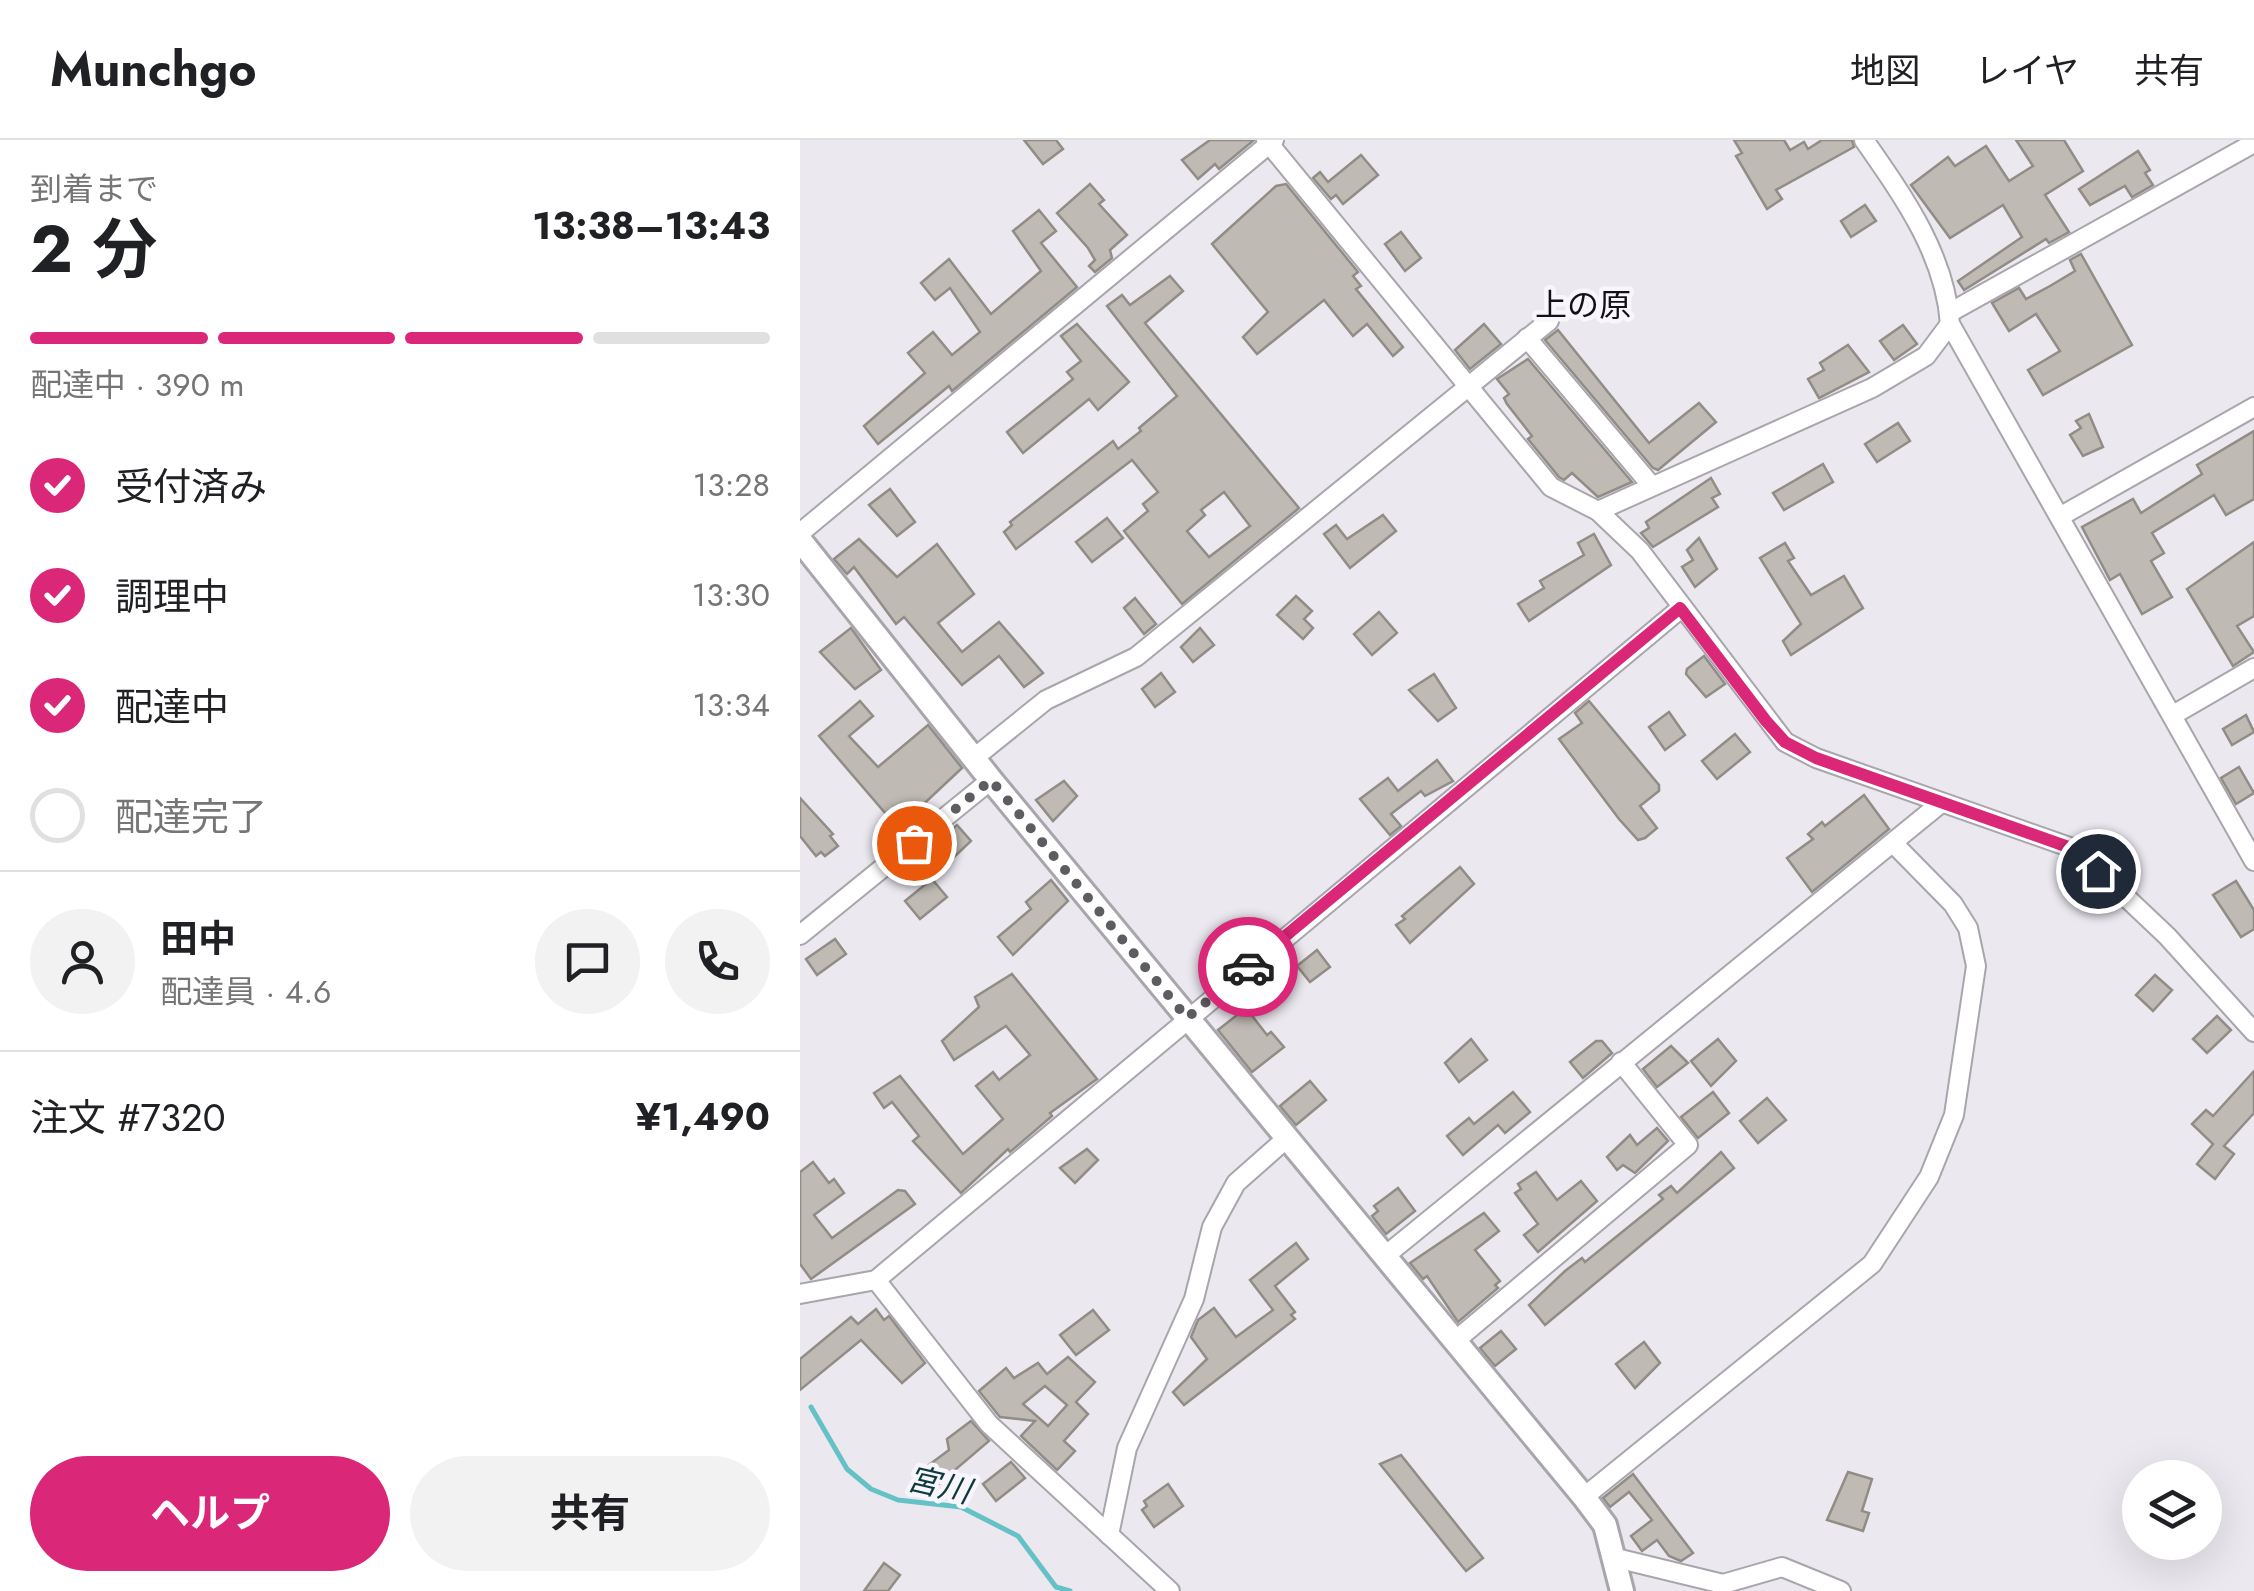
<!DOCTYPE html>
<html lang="ja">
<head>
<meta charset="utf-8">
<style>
	:root { --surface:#fff; --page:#f2f2f2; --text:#202124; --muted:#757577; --line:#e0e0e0; --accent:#db2777 }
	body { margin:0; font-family:Jost,"Noto Sans JP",sans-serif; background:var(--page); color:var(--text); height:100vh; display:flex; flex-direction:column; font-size:38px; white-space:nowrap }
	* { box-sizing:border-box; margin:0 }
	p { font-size:32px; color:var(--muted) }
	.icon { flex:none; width:55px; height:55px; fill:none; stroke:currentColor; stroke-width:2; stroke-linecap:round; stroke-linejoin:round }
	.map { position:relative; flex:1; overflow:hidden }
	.drawer { display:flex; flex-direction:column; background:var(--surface); width:800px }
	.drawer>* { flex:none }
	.fabs { position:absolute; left:1322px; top:1320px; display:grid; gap:20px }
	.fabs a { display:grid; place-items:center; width:100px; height:100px; border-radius:50%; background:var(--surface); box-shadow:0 10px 40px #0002; font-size:50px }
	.pin { position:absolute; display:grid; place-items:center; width:85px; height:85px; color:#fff; margin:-42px; border:5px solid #fff; border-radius:50%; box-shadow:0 2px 10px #0007 }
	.courier { position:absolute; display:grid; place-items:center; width:100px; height:100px; margin:-50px; border:8px solid #db2777; border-radius:50%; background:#fff; color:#222; box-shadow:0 2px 12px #0007 }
	.headline em { font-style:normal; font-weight:700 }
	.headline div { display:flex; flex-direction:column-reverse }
	.headline { display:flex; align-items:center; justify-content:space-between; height:170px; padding:0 30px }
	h1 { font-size:65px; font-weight:700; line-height:75px }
	.bar { display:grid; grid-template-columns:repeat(4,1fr); gap:15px 10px; align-content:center; height:120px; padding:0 30px }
	.bar i { height:12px; border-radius:8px; background:var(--line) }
	.bar .active { background:var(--accent) }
	.bar p { grid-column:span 4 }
	.line { display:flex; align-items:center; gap:25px; padding:0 30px; border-top:2px solid var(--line) }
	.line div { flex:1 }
	.round { display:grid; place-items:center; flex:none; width:105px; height:105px; border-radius:52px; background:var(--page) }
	ol { padding:0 30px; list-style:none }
	li { display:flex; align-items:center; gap:30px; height:110px }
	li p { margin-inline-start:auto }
	li .icon { padding:10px; border-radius:50%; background:var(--accent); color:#fff; stroke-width:4 }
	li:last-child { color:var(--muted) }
	li i { width:55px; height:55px; border:5px solid var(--line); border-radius:50% }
	.primary-button { display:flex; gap:20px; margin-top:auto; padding:20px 30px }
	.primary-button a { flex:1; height:115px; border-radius:60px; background:var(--accent); color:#fff; font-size:40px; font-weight:700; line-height:115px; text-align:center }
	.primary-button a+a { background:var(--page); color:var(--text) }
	header { display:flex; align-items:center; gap:60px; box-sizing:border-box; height:140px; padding:0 50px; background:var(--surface); border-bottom:2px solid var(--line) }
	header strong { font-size:48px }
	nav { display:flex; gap:55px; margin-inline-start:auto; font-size:35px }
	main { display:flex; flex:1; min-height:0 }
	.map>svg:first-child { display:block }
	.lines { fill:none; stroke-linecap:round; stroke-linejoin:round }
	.stream { stroke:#64c2c6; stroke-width:5 }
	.building { fill:#bfbab3; stroke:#918d86; stroke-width:2.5; fill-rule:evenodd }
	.street-casing { stroke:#a9a5ac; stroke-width:22 }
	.secondary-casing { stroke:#a9a5ac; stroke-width:28 }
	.street { stroke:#fff; stroke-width:18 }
	.secondary { stroke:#fff; stroke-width:22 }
	.done { stroke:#5e5c61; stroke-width:10; stroke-dasharray:0 18 }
	.route { stroke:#db2777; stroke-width:12 }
	.labels { text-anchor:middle; stroke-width:9; stroke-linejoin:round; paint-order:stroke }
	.neighbourhood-label { font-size:32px; fill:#121114; stroke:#f8f5fd }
	.water-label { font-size:32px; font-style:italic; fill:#0d3b3d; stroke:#f8f5fd }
</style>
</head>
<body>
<header>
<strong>Munchgo</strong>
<nav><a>地図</a><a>レイヤ</a><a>共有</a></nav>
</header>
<main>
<section class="drawer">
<div class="headline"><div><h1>2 分</h1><p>到着まで</p></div><em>13:38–13:43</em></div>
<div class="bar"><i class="active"></i><i class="active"></i><i class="active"></i><i></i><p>配達中 · 390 m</p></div>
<ol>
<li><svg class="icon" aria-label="check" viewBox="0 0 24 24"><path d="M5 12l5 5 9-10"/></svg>受付済み<p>13:28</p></li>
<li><svg class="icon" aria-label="check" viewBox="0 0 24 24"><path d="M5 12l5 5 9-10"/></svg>調理中<p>13:30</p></li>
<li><svg class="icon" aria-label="check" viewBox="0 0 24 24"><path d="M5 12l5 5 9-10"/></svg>配達中<p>13:34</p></li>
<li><i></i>配達完了</li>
</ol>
<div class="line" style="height:180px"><a class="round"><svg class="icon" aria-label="person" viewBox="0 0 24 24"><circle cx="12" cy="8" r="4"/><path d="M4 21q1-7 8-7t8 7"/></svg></a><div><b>田中</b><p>配達員 · 4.6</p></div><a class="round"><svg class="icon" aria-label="chat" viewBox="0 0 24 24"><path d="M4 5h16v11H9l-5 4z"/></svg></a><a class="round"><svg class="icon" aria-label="phone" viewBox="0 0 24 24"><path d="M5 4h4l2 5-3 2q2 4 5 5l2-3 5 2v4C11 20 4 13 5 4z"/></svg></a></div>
<div class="line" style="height:130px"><div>注文 #7320</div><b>¥1,490</b></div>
<div class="primary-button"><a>ヘルプ</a><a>共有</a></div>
</section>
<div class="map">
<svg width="1454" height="1451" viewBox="0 0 1454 1451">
	<rect width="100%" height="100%" fill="#ebe8ef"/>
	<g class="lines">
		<!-- stream -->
		<polyline class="stream" points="11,1267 47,1329 71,1349 98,1360 161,1367 218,1396 256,1447 270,1451"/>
	</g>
	<!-- building -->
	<g class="building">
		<polygon points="224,0 256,0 263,9 243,24"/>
		<polygon points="410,0 454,0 419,29 415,24 398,39 382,20"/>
		<polygon points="934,0 984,0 990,10 1004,2 1008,9 1022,0 1052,0 1054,7 976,50 982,59 967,69 936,16 942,13"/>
		<polygon points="1216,0 1264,0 1283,31 1245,55 1269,92 1249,103 1246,99 1164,150 1158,141 1222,97 1203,65 1150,98 1111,45 1148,17 1155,26 1186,6 1209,41 1233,26"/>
		<polygon points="1338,11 1350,30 1345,33 1353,45 1332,57 1325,46 1290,65 1279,49"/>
		<polygon points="561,15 578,35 543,64 536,55 531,59 513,38 520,32 528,42"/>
		<polygon points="290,44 304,60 299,64 327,95 310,110 312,118 295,132 289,126 295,120 288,108 257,73"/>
		<polygon points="486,44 558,132 553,136 561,146 556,149 603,207 593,216 567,184 553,196 524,160 457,214 443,197 468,172 412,104 476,46"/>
		<polygon points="1065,65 1076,81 1051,97 1041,81"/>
		<polygon points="239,70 256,91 241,103 277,147 152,251 149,246 78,304 64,286 125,233 108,213 133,192 152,215 180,192 150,148 135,160 121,143 149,119 191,174 241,131 213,91"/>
		<polygon points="601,92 621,118 605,131 585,104"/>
		<polygon points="1281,114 1332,205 1243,255 1228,230 1260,211 1236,174 1209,191 1192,163 1219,148 1226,159 1250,146 1275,131 1270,120"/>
		<path d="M370 136 383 151 345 183 499 368 382 464 324 391 348 371 343 364 358 352 332 320 216 409 204 392 212 385 210 382 313 301 318 309 341 291 339 288 377 256 307 166 322 155 330 165ZM424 352 450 386 409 417 387 391 405 375 401 370Z"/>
		<polygon points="277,184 329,242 298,270 289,259 223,313 207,292 273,239 267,232 281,221 261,196"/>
		<polygon points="684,184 701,204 670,229 655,210"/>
		<polygon points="1103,185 1117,204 1094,220 1080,201"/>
		<polygon points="758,190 849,303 899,263 916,282 858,330 853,328 745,200"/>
		<polygon points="1048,205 1069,232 1019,258 1008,239 1024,230 1020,223"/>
		<polygon points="728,219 832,342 798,357 772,333 764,340 759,337 728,299 732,296 707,264 704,258 709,254 697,239"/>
		<polygon points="1289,274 1303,307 1283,316 1270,295 1281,288 1276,281"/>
		<polygon points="1098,283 1110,301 1077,322 1065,304"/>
		<polygon points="1454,291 1454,359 1426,375 1414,355 1352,393 1364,413 1351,421 1372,457 1342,474 1320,434 1310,440 1282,387 1333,359 1341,373 1402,334 1397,325"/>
		<polygon points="1023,324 1033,342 984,370 973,353"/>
		<polygon points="911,338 920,354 912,358 918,367 853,407 841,393 849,388 846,382"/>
		<polygon points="90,349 115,382 97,396 69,365"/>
		<polygon points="583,375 596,391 550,428 524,394 536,385 547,399"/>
		<polygon points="307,378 323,398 292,422 276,402"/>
		<polygon points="794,394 811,425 729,481 718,464 744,448 740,441 784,415 778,403"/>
		<polygon points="899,398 917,429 895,447 882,427 893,420 887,410"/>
		<polygon points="59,399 97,437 137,404 174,454 138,483 162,512 199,482 243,533 224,547 199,516 162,545 104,477 96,484 54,427 47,434 34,419"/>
		<polygon points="1454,402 1454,476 1437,486 1454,512 1433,526 1387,449"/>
		<polygon points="985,403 994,418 988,421 1011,455 1044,436 1063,468 991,515 983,501 1001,484 960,418"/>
		<polygon points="496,456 512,471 504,479 513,488 503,499 477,475"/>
		<polygon points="335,458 356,484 344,494 324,468"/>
		<polygon points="579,472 597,493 572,515 554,494"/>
		<polygon points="51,488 81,530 55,549 20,512"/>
		<polygon points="400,488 414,505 393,522 381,507"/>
		<polygon points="904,516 925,544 906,557 886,534 887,529"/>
		<polygon points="361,533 375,552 355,567 342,549"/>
		<polygon points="634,534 656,568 638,581 609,550"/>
		<polygon points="60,561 73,576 49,596 78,627 128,585 162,628 115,672 122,680 104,695 19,596"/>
		<polygon points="789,561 859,645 859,651 840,666 857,688 845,698 838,700 819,679 759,599 782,583 775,573"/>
		<polygon points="869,572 885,595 865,610 849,587"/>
		<polygon points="1446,575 1454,592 1432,605 1423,589"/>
		<polygon points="935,594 950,612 917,639 902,621"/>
		<polygon points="637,620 653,641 625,656 621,651 591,674 601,686 590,695 560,659 588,638 598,651"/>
		<polygon points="1439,627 1454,653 1436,664 1421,638"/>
		<polygon points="264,641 277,656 253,681 236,660"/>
		<polygon points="1064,655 1089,689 1012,752 987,718 1013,699 1008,694 1022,682 1025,686"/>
		<polygon points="0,658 33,694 30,696 38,706 25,716 21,712 16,716 0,696"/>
		<polygon points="157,685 171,701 152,719 137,702"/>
		<polygon points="660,727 674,744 610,803 596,785 605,779 602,776"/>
		<polygon points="132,739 147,757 120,779 105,761"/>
		<polygon points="251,740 268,761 213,815 198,797 231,769 226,762"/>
		<polygon points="1436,741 1454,770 1454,789 1441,797 1413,755"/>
		<polygon points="35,799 46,814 17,835 6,819"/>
		<polygon points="517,810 530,827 510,842 497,826"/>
		<polygon points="212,834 297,939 250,973 252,976 210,1012 208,1009 161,1053 113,1001 119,996 92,962 84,968 74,953 100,936 163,1014 203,979 176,946 193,932 199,940 230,915 206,886 154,920 142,901 179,867 175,857"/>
		<polygon points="1355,835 1372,850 1353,871 1336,855"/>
		<polygon points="446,868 467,895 471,892 484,907 452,932 418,890"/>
		<polygon points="1417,876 1431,890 1407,913 1393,899"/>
		<polygon points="671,899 687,920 659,942 645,923"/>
		<polygon points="918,899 936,921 911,946 891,921"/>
		<polygon points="796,901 802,901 812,913 783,938 770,922"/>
		<polygon points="871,906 888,923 857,947 843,929"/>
		<polygon points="1454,931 1454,973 1424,1006 1434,1014 1415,1039 1397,1024 1413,1004 1392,984 1406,970 1413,976"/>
		<polygon points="510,941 526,960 496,985 480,966"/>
		<polygon points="713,952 730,972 705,993 698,985 663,1015 647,996 669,978 674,984"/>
		<polygon points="913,952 929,973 898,998 881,977"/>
		<polygon points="967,958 986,980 958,1003 940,981"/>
		<polygon points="857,988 868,1001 835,1033 823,1025 817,1030 807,1017 830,995 837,1005"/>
		<polygon points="287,1009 298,1020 275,1043 260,1028"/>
		<polygon points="921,1012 934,1028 745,1185 729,1165 765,1131 782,1118 785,1122 863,1059 859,1055 871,1046 877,1053"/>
		<polygon points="13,1022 29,1043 34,1039 44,1053 14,1075 32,1098 98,1050 105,1051 115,1064 11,1139 0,1124 0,1032"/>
		<polygon points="736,1032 757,1060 781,1041 797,1061 738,1112 724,1095 738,1084 715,1053 721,1049 718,1044"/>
		<polygon points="598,1048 615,1071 586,1094 572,1076 578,1071 574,1066"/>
		<polygon points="684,1073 699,1091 675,1110 700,1141 695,1145 698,1148 658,1182 627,1136 623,1139 610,1123"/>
		<polygon points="496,1103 508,1119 475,1146 495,1172 491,1175 495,1179 384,1265 373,1252 407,1219 391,1197 398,1180 414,1168 436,1197 473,1170 450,1140"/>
		<polygon points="76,1169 84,1180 89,1176 125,1223 102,1243 61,1200 0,1250 0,1219 51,1177 58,1184"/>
		<polygon points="293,1170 309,1190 276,1215 260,1195"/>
		<polygon points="701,1191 716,1209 695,1226 680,1208"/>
		<polygon points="844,1202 860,1223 835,1248 816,1224"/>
		<path d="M268 1217 295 1242 276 1262 288 1274 264 1301 275 1311 257 1330 221 1296 235 1281 200 1277 179 1251 206 1228 214 1238 238 1223 247 1234ZM245 1246 267 1265 248 1286 223 1264Z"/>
		<polygon points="171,1281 189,1301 135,1347 122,1330 149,1310 147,1299"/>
		<polygon points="601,1315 683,1418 666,1431 580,1324"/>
		<polygon points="211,1322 225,1338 196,1361 183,1344"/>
		<polygon points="1048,1332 1072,1339 1062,1371 1069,1373 1063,1391 1027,1380"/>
		<polygon points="833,1334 893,1413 881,1421 869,1416 857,1400 842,1411 831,1396 852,1380 829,1352 810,1367 803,1358"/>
		<polygon points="368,1344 383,1366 354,1387 342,1370 347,1366 344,1361"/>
		<polygon points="84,1423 100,1435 88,1451 64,1451"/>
	</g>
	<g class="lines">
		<!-- street casing -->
		<g class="street-casing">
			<g id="street">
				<polyline points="466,0 751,347 798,371 840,411 985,602 1016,618 1275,709 1367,796 1454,892"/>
				<path d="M1064 0C1103 56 1145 114 1150 184L1454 721"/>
				<polyline points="1149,173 1454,3"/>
				<polyline points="727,198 851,345"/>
				<polyline points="798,371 1072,248 1126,216 1150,184"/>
				<polyline points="1261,376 1454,267"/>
				<polyline points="0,393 474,0"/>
				<polyline points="1373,575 1454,528"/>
				<polyline points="174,618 246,560 336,517 749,181"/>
				<polyline points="0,795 191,640"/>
				<polyline points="585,1116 1141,663"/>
				<polyline points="76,1140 189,1284 370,1451"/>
				<polyline points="0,1154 76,1140 880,469"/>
				<polyline points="655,1201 888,1005 821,922"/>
				<polyline points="784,1357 1072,1124 1129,1037 1154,975 1176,826 1168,788 1153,764 1094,704"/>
				<polyline points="309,1395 327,1308 394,1159 412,1087 436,1043 487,998"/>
				<polyline points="816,1418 923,1444 982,1427 1041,1451"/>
			</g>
		</g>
		<!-- secondary casing -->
		<g class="secondary-casing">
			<polyline id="secondary" points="0,400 191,640 784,1357 805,1385 822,1451"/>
		</g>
		<!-- street -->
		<use href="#street" class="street"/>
		<!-- secondary -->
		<use href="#secondary" class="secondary"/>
	</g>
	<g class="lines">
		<!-- done -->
		<polyline class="done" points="114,703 191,640 387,878 448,827"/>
		<!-- route -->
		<polyline class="route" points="448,827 880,468 966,581 985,602 1016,618 1274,709 1298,731"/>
	</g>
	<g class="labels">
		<!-- neighbourhood labels -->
		<g class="neighbourhood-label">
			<text x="783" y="176">上の原</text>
		</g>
		<!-- water labels -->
		<g class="water-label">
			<text transform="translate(139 1345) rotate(13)" y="11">宮川</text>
		</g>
	</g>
</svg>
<div class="fabs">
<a><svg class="icon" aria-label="layers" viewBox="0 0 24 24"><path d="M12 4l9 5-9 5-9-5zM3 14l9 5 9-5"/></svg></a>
</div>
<div class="pin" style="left:114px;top:703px;background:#ea580c"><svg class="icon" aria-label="bag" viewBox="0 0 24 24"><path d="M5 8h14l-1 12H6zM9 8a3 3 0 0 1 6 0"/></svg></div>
<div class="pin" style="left:1298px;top:731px;background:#1f2937"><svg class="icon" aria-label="home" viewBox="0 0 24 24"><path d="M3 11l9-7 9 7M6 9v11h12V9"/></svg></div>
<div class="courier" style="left:448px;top:827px"><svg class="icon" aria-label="car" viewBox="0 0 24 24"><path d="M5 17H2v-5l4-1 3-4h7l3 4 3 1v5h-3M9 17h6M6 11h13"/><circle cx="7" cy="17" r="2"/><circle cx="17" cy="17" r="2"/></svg></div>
</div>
</main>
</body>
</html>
